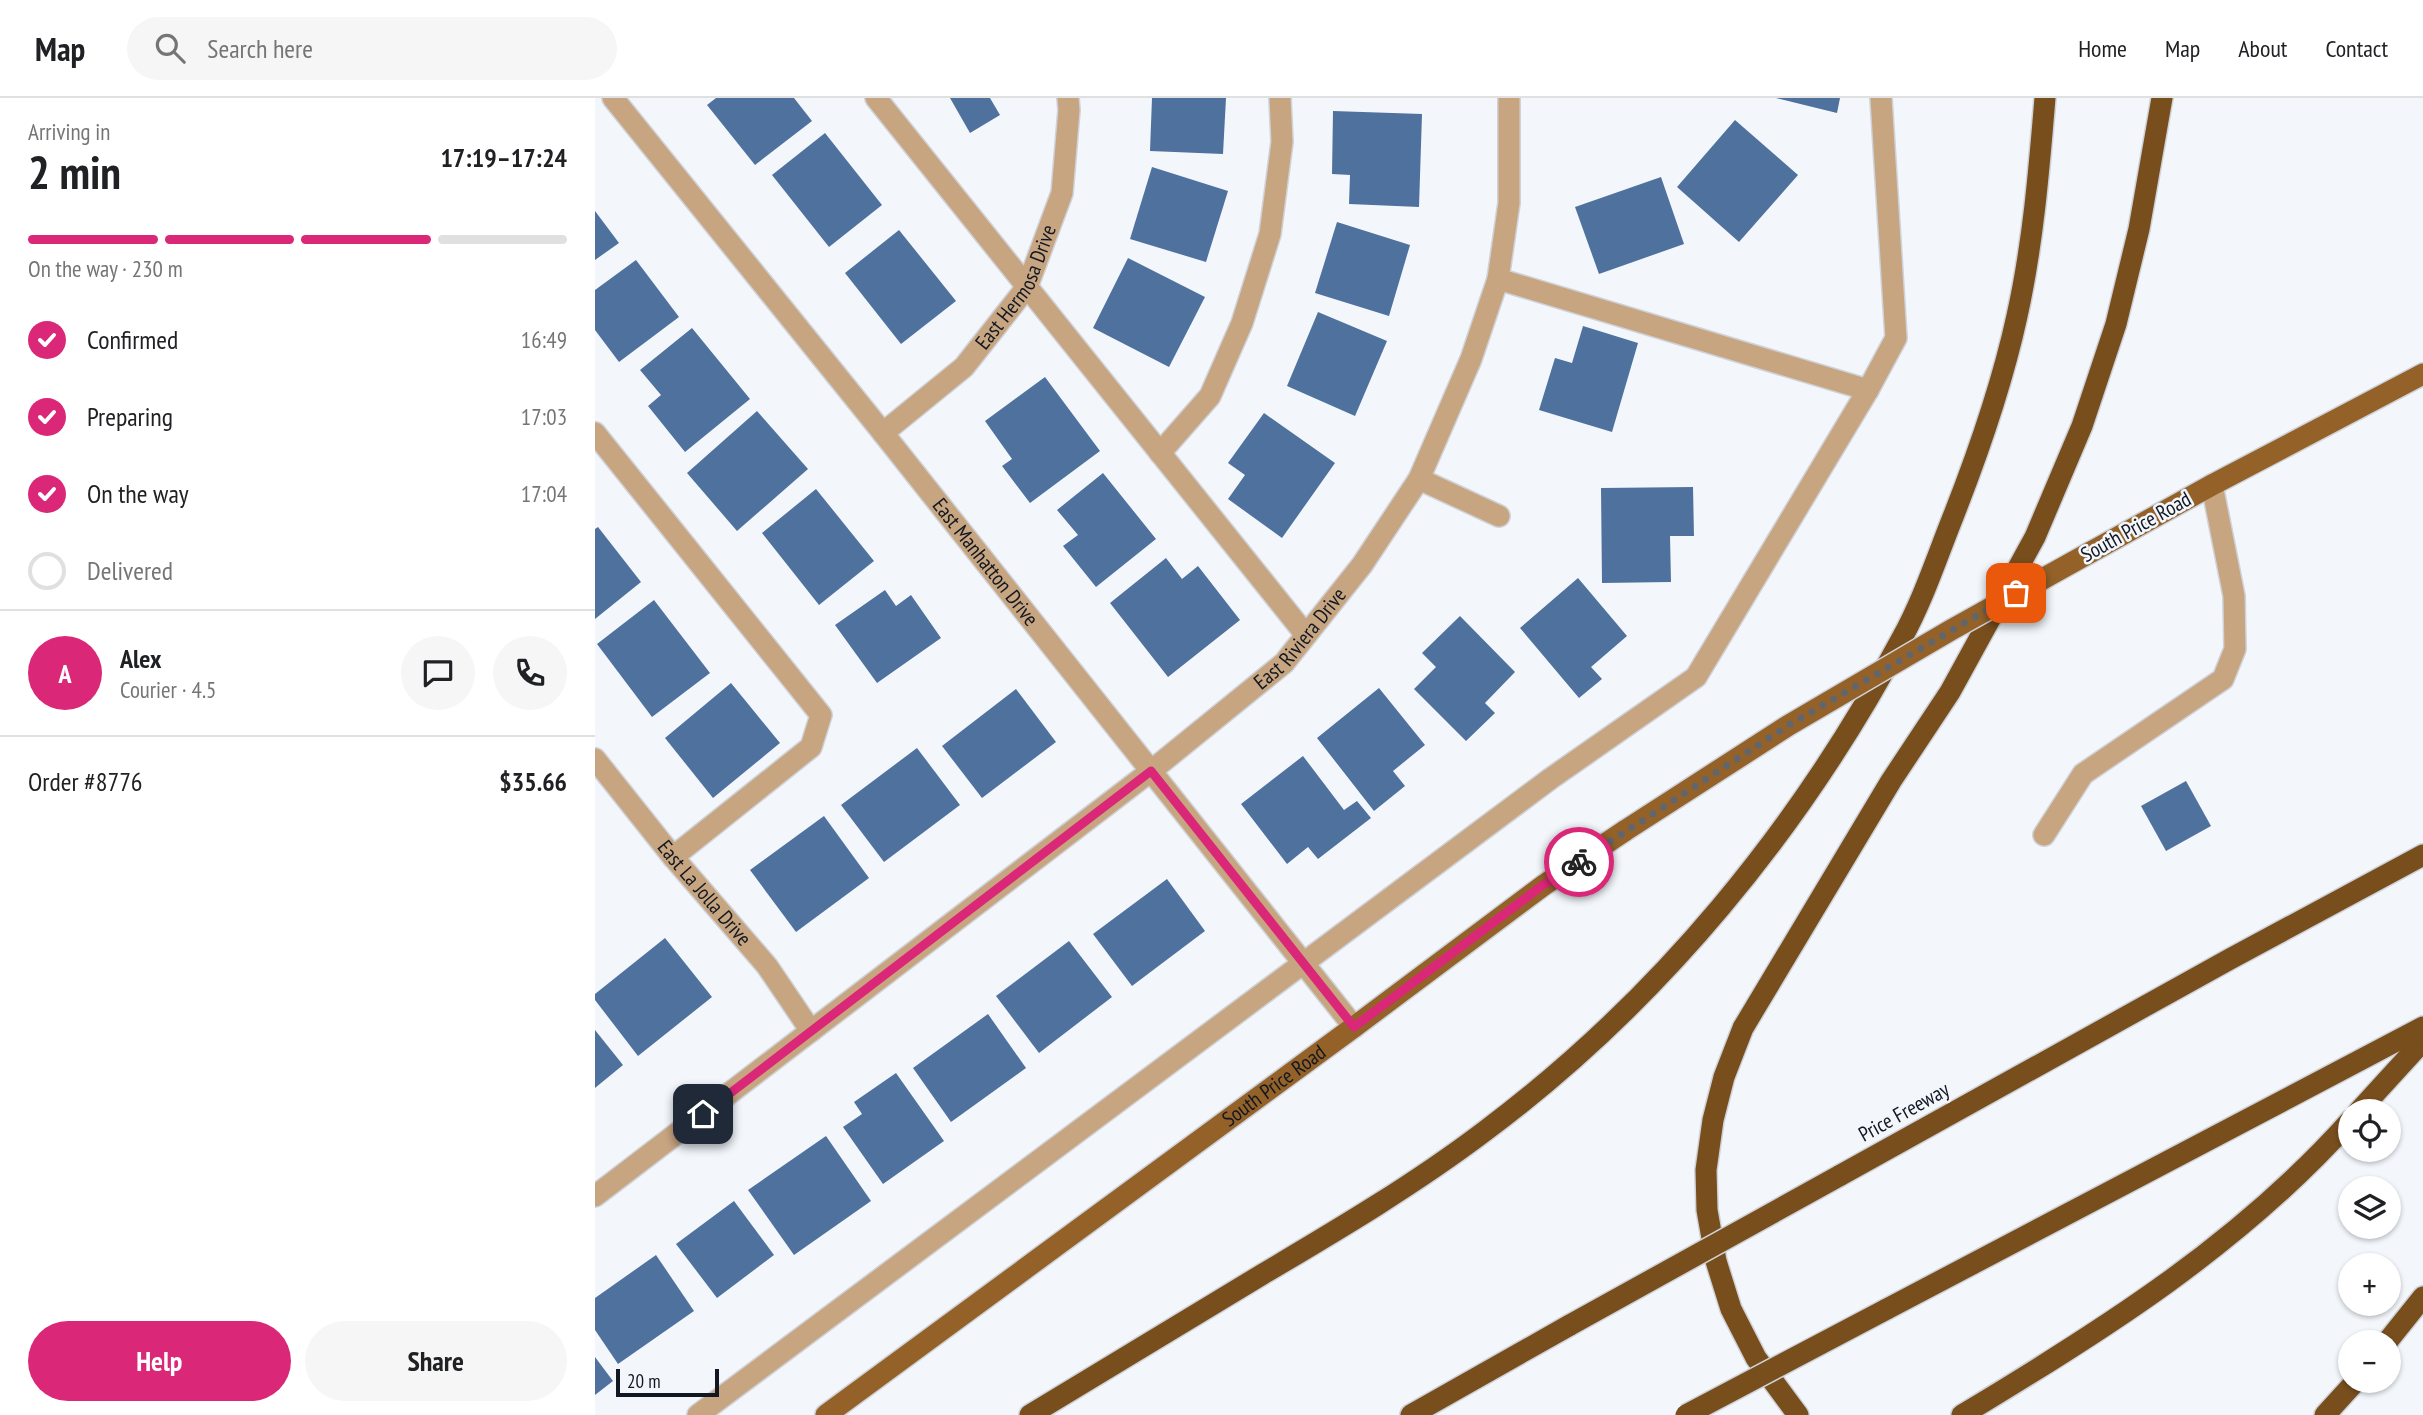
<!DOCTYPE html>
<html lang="en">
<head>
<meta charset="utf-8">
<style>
	:root { --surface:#fff; --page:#f6f6f6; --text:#202124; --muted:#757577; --line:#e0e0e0; --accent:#db2777 }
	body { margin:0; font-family:"PT Sans Narrow",sans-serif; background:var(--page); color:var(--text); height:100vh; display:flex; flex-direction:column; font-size:26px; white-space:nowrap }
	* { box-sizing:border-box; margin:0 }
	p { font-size:23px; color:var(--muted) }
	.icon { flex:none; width:38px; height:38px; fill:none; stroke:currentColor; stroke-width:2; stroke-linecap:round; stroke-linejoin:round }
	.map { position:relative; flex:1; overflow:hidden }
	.sheet { display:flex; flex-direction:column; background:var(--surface); width:595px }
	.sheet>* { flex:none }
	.buttons { position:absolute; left:1743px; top:1001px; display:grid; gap:14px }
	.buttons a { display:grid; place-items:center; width:63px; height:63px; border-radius:50%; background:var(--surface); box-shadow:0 2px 5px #0004; font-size:35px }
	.scale { position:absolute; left:21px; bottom:18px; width:103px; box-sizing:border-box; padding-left:7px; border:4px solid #121821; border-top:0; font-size:19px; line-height:24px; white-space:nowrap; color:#121821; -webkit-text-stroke:5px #f3f7fc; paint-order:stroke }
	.pin { position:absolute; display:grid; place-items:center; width:60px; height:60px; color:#fff; margin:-30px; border-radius:14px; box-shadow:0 4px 10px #0006 }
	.courier { position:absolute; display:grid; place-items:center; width:70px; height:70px; margin:-35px; border:5px solid #db2777; border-radius:50%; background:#fff; color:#222; box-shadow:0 2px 9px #0007 }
	.headline em { font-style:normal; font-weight:700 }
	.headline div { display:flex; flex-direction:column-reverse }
	.headline { display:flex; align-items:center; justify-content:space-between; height:119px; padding:0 28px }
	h1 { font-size:46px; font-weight:700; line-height:52px }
	.bar { display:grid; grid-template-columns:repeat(4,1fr); gap:10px 7px; align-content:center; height:84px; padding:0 28px }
	.bar i { height:9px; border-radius:5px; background:var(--line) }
	.bar .selected { background:var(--accent) }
	.bar p { grid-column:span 4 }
	.line { display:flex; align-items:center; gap:18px; padding:0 28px; border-top:2px solid var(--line) }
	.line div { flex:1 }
	.round { display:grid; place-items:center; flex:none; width:74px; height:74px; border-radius:37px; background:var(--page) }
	ol { padding:0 28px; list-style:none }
	li { display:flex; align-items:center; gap:21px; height:77px }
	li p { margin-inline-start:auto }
	li .icon { padding:7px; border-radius:50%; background:var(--accent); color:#fff; stroke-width:4 }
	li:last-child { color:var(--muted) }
	li i { width:38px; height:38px; border:4px solid var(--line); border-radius:50% }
	.primary-button { display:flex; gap:14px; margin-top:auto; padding:14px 28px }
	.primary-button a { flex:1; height:80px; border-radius:42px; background:var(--accent); color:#fff; font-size:28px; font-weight:700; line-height:80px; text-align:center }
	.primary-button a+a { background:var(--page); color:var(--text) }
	header { display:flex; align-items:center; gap:42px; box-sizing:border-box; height:98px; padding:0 35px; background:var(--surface); border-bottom:2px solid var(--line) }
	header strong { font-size:33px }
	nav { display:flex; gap:38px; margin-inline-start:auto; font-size:24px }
	.search { width:490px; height:63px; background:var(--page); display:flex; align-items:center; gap:18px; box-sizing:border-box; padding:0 24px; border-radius:38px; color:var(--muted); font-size:26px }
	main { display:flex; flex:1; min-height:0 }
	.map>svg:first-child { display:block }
	.building { fill:#4f719e }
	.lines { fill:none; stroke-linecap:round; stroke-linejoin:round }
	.minor-casing { stroke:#cfd3d9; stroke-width:24 }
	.major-casing { stroke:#cfd3d9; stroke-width:24 }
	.highway-casing { stroke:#cfd3d9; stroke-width:24 }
	.minor { stroke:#c8a581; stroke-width:21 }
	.major { stroke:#946229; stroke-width:21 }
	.highway { stroke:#784e1d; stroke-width:21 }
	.major-bridge-casing { stroke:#cfd3d9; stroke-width:24; stroke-linecap:butt }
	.highway-bridge-casing { stroke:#cfd3d9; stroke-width:24; stroke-linecap:butt }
	.major-bridge { stroke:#946229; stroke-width:21 }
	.highway-bridge { stroke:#784e1d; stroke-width:21 }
	.done { stroke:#61666e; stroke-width:7; stroke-dasharray:0 12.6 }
	.route { stroke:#db2777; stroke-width:9 }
	.labels { text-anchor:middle; stroke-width:5; stroke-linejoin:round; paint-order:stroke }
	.street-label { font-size:21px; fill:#121821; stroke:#f3f7fc }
</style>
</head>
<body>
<header>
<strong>Map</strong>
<div class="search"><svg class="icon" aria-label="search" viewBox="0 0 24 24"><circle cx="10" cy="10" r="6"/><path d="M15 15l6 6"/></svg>Search here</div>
<nav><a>Home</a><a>Map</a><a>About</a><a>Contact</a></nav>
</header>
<main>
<section class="sheet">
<div class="headline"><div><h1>2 min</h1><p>Arriving in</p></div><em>17:19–17:24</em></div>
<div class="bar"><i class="selected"></i><i class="selected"></i><i class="selected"></i><i></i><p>On the way · 230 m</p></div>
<ol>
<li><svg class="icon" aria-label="check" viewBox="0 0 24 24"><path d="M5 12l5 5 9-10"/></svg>Confirmed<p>16:49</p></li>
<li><svg class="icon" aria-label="check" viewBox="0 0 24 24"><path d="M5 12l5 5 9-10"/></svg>Preparing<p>17:03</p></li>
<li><svg class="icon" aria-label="check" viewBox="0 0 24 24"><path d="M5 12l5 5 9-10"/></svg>On the way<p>17:04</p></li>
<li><i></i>Delivered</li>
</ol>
<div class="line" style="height:126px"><b class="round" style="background:var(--accent);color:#fff">A</b><div><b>Alex</b><p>Courier · 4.5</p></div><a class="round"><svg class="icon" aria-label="chat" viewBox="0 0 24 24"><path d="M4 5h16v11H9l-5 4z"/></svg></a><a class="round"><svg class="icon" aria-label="phone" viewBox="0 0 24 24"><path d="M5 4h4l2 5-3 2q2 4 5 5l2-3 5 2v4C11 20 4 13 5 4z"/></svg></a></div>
<div class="line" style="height:91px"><div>Order #8776</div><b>$35.66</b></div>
<div class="primary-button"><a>Help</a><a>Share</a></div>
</section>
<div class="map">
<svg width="1828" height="1317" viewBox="0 0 1828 1317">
	<rect width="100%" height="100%" fill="#f3f7fc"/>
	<!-- building -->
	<g class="building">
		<polygon points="121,0 199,0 217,23 160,67 112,7"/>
		<polygon points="355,0 395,0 405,17 375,35"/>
		<polygon points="557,0 631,0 628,56 555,53"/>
		<polygon points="1181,0 1245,0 1242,15"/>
		<polygon points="738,13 827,16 824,109 754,106 755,77 737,76"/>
		<polygon points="1140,22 1203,77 1144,144 1082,89"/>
		<polygon points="230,35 287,107 234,149 177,77"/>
		<polygon points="557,69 633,93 611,164 535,141"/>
		<polygon points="1066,79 1089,146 1004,176 980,109"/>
		<polygon points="0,113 24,145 0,162"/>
		<polygon points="742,124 815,147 794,218 720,195"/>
		<polygon points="304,132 361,203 306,246 250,175"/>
		<polygon points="533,160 610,199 574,269 498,230"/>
		<polygon points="41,162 84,219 24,264 0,232 0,192"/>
		<polygon points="723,214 792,243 760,318 692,288"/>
		<polygon points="988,228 1043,245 1017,334 944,312 960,260 977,265"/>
		<polygon points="97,230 155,301 90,354 53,308 66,297 45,272"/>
		<polygon points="450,279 505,353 435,405 407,368 417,361 390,323"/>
		<polygon points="162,313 213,371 142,433 92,375"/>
		<polygon points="669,315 740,365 687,440 633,401 650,377 633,365"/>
		<polygon points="508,375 561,441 501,489 468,448 483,437 462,412"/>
		<polygon points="1098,389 1099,438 1075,438 1076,484 1007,485 1006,390"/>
		<polygon points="221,391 279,463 224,507 167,435"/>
		<polygon points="3,429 46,484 0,521 0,431"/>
		<polygon points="571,460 587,481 603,468 645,522 573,579 515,505"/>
		<polygon points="983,480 1032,538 996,569 1007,581 984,600 925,530"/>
		<polygon points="290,492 301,508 316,497 346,540 282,585 240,527"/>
		<polygon points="59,502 115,575 57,619 2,546"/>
		<polygon points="865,518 920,574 890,605 900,615 871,643 819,591 841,569 827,555"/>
		<polygon points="136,585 185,645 118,700 70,640"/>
		<polygon points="784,590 830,647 798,673 810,688 779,713 722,640"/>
		<polygon points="421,591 461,644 387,700 347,648"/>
		<polygon points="322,650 365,707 289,764 246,707"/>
		<polygon points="708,658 749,712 762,703 776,720 723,761 713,749 692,766 646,706"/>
		<polygon points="1591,683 1616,728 1571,753 1546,708"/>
		<polygon points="229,718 274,780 201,834 155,772"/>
		<polygon points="572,781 610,833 537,888 498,836"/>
		<polygon points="70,840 117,899 43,958 0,902 0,896"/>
		<polygon points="474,843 517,899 444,955 401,898"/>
		<polygon points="393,916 431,970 356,1024 318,970"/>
		<polygon points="0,932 28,967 0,990"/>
		<polygon points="301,975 349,1043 288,1086 248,1029 267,1016 259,1004"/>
		<polygon points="231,1038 276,1103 199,1157 153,1092"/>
		<polygon points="139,1103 179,1157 122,1200 81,1146"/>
		<polygon points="61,1157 99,1213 23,1266 0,1232 0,1200"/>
		<polygon points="0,1259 18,1283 0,1297"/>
	</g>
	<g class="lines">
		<!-- minor casing -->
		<g class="minor-casing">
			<g id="minor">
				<path id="s1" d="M18 0 288 335 759 929"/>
				<polyline points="281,0 711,537"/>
				<polyline points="903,181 1273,292"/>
				<polyline points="0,335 226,617 216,649 78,759"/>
				<path id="s2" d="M288 335 369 269 432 189 467 95 474 12 473 0"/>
				<polyline points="565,355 615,298 647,225 675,136 687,44 685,0"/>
				<polyline points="824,381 904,418"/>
				<path id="s3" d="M0 661 78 759 172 868 216 933"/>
				<polyline points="1449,737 1488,676 1628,581 1640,551 1639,498 1617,387"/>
				<path id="s4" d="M0 1098 556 673 689 565 767 467 824 381 876 261 903 181 914 105V0"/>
				<polyline points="103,1317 955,681 1101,579 1273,292 1301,240 1286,0"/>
			</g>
		</g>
		<!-- major casing -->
		<g class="major-casing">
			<g id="major">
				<polyline points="1496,454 1617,387 1828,276"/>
				<path id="s5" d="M231 1317 759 929 949 787 1031 732"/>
			</g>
		</g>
		<!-- highway casing -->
		<g class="highway-casing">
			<g id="highway">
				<polyline points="1764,1013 1828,943"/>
				<polyline points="1244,1078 1635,861 1828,757"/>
				<polyline points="1290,1212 1828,929"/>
				<polyline points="1792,1244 1828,1199"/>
				<path d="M435 1317C513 1270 591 1223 668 1176 744 1131 820 1086 890 1033 1064 903 1205 731 1307 540 1328 502 1342 459 1358 419 1384 353 1407 287 1422 218 1438 146 1444 73 1450 0"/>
				<polyline points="816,1317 975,1227"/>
				<polyline points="1203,1317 1161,1260 1136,1211 1121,1163 1112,1112 1111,1072 1118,1022 1129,979 1148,930 1296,683 1355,594 1440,439 1487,328 1521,226 1544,131 1567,0"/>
				<path d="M1367 1317C1507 1233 1645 1146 1755 1023"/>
				<polyline points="1730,1317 1761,1283"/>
			</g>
		</g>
		<!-- minor -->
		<use href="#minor" class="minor"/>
		<!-- major -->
		<use href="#major" class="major"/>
		<!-- highway -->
		<use href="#highway" class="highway"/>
		<!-- major-bridge casing -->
		<g class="major-bridge-casing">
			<polyline id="major-bridge" points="1031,732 1194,627 1356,532 1496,454"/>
		</g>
		<!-- highway-bridge casing -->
		<g class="highway-bridge-casing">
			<g id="highway-bridge">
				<polyline points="975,1227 1244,1078"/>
				<polyline points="1091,1317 1290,1212"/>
			</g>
		</g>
		<!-- major-bridge -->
		<use href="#major-bridge" class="major-bridge"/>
		<!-- highway-bridge -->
		<use href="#highway-bridge" class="highway-bridge"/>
	</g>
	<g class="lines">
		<!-- done -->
		<polyline class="done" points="984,764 1194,627 1421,495"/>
		<!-- route -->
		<polyline class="route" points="108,1016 556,673 759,929 948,787 984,764"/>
	</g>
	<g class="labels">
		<!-- street labels -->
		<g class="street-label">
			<text dy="7" stroke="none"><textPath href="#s2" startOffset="201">East Hermosa Drive</textPath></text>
			<text transform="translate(1541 429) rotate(-29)" y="7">South Price Road</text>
			<text dy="7" stroke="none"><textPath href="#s1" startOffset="595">East Manhatton Drive</textPath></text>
			<text dy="7" stroke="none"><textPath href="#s4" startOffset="900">East Riviera Drive</textPath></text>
			<text dy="7" stroke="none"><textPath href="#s3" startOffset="173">East La Jolla Drive</textPath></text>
			<text dy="7" stroke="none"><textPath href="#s5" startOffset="556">South Price Road</textPath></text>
			<text transform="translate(1309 1014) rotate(-29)" y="7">Price Freeway</text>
		</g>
	</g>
</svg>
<div class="buttons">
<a><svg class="icon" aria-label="locate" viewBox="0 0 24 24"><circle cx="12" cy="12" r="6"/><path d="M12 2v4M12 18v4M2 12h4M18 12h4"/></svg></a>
<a><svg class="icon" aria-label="layers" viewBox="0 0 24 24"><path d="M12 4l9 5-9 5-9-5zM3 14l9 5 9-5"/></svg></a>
<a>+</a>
<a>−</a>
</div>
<div class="scale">20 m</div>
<div class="pin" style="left:1421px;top:495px;background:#ea580c"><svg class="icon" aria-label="bag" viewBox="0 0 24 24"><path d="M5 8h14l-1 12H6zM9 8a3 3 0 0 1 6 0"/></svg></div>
<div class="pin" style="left:108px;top:1016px;background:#1f2937"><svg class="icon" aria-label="home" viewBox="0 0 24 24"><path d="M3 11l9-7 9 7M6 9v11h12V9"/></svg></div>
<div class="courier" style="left:984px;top:764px"><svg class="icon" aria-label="bike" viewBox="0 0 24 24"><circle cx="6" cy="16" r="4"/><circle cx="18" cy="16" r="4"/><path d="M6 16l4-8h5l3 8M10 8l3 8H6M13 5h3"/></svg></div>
</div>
</main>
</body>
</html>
